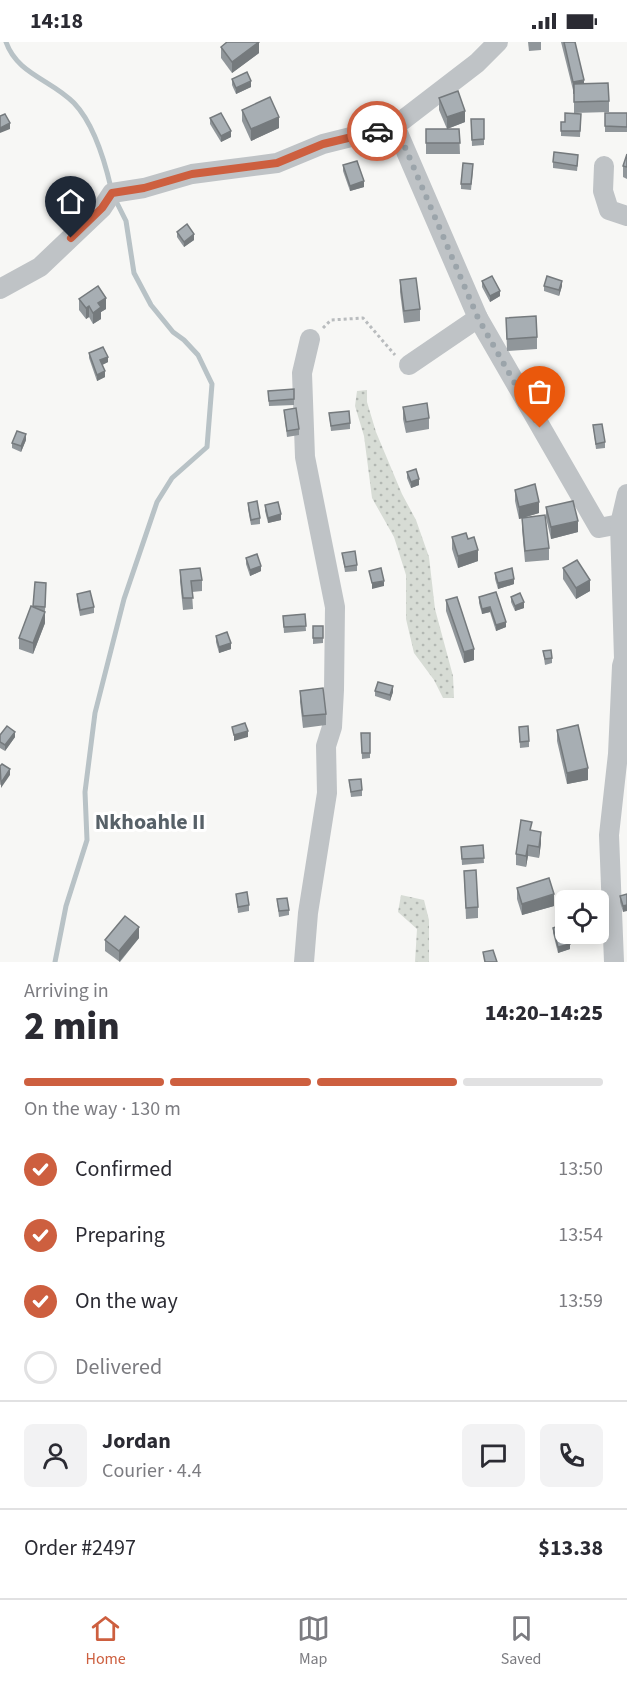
<!DOCTYPE html>
<html lang="en">
<head>
<meta charset="utf-8">
<style>
	:root { --surface:#fff; --page:#f2f2f3; --text:#2b2b33; --muted:#7c7c81; --line:#e1e1e2; --accent:#cd5f3f }
	body { margin:0; font-family:"Source Sans 3",sans-serif; background:var(--page); color:var(--text); height:100vh; display:flex; flex-direction:column; font-size:22px; white-space:nowrap }
	* { box-sizing:border-box; margin:0 }
	p { font-size:20px; color:var(--muted) }
	.icon { flex:none; width:33px; height:33px; fill:none; stroke:currentColor; stroke-width:2; stroke-linecap:round; stroke-linejoin:round }
	.map { position:relative; height:920px; overflow:hidden }
	.side { display:flex; flex-direction:column; background:var(--surface); flex:1 }
	.side>* { flex:none }
	.buttons { position:absolute; left:555px; top:848px; display:grid; gap:12px }
	.buttons a { display:grid; place-items:center; width:54px; height:54px; border-radius:9px; background:var(--surface); box-shadow:0 3px 15px #0003; font-size:30px }
	.pin { position:absolute; display:grid; place-items:center; width:51px; height:51px; color:#fff; margin:-62px -26px; border-radius:50% 50% 50% 0; rotate:-45deg; box-shadow:0 0 6px #0007 }
	.pin .icon { rotate:45deg }
	.courier { position:absolute; display:grid; place-items:center; width:60px; height:60px; margin:-30px; border:4px solid #cd5f3f; border-radius:50%; background:#fff; color:#222; box-shadow:0 2px 8px #0007 }
	.overview em { font-style:normal; font-weight:800 }
	.overview div { display:flex; flex-direction:column-reverse }
	.overview { display:flex; align-items:center; justify-content:space-between; height:102px; padding:0 24px }
	h1 { font-size:39px; font-weight:800; line-height:45px }
	.bar { display:grid; grid-template-columns:repeat(4,1fr); gap:9px 6px; align-content:center; height:72px; padding:0 24px }
	.bar i { height:8px; border-radius:4px; background:var(--line) }
	.bar .selected { background:var(--accent) }
	.bar p { grid-column:span 4 }
	.line { display:flex; align-items:center; gap:15px; padding:0 24px; border-top:2px solid var(--line) }
	.line div { flex:1 }
	.round { display:grid; place-items:center; flex:none; width:63px; height:63px; border-radius:9px; background:var(--page) }
	ol { padding:0 24px; list-style:none }
	li { display:flex; align-items:center; gap:18px; height:66px }
	li p { margin-inline-start:auto }
	li .icon { padding:6px; border-radius:50%; background:var(--accent); color:#fff; stroke-width:4 }
	li:last-child { color:var(--muted) }
	li i { width:33px; height:33px; border:3px solid var(--line); border-radius:50% }
	.status { display:flex; justify-content:space-between; align-items:center; height:42px; padding:0 30px; background:var(--surface); direction:ltr }
	.status svg { height:16px; fill:currentColor }
	.menu { display:flex; justify-content:space-around; align-items:center; height:84px; border-top:2px solid var(--line); background:var(--surface); font-size:16px; color:var(--muted) }
	.menu a { display:grid; justify-items:center; gap:3px }
	.menu .selected { color:var(--accent) }
	.map>svg:first-child { display:block }
	.grass { fill:url(#grass-dots) }
	.lines { fill:none; stroke-linecap:round; stroke-linejoin:round }
	.stream { stroke:#b8c2c6; stroke-width:5 }
	.path { stroke:#b9bcbe; stroke-width:3; stroke-dasharray:3 3; stroke-linecap:butt }
	.minor { stroke:#bfc3c6; stroke-width:20 }
	.wall { fill:#90969a }
	.shaded-wall { fill:#757a7d }
	.building { fill:#a7aeb3; stroke:#757a7d; stroke-width:1.5 }
	.done { stroke:#9ba4aa; stroke-width:6; stroke-dasharray:0 10.8 }
	.route { stroke:#cd5f3f; stroke-width:8 }
	.labels { text-anchor:middle; stroke-width:6; stroke-linejoin:round; paint-order:stroke }
	.district-label { font-size:22px; font-weight:bold; fill:#576168; stroke:#fff }
</style>
</head>
<body>
<div class="status"><b>14:18</b><svg viewBox="0 0 49 12"><path d="M0 12V9h3v3zM5 12V6h3v6zM10 12V3h3v9zM15 12V0h3v12zM26 1h20v11H26zM47 4h2v5h-2z"/></svg></div>
<div class="map">
<svg width="627" height="920" viewBox="0 0 627 920">
	<defs>
		<pattern id="grass-dots" width="8" height="8" patternUnits="userSpaceOnUse" patternTransform="scale(1.5)"><rect width="8" height="8" fill="#d7dcd5"/><path d="M2 2h.1M6 6h.1" fill="none" stroke="#b2b7b2" stroke-width="1.8" stroke-linecap="round"/></pattern>
	</defs>
	<rect width="100%" height="100%" fill="#f7f7f5"/>
	<!-- grass -->
	<g class="grass">
		<polygon points="367,348 367,360 376,390 402,452 416,478 429,515 435,567 453,634 454,656 443,656 434,638 414,611 406,577 406,533 394,495 372,456 364,394 355,364 357,349"/>
		<polygon points="401,853 424,858 429,878 429,920 415,920 417,887 398,870"/>
	</g>
	<g class="lines">
		<!-- stream -->
		<g class="stream">
			<path d="M6 0C17 32 52 38 74 61 93 81 105 120 111 146"/>
			<polyline points="55,920 66,864 87,798 85,750 95,671 124,557 157,460 172,436 207,405 212,342 198,313 184,298 173,290 151,263 134,231 126,179 114,155"/>
		</g>
		<!-- path -->
		<polyline class="path" points="323,286 331,278 363,276 395,313"/>
		<!-- minor -->
		<g class="minor">
			<polyline points="395,84 478,276 599,486 620,482"/>
			<polyline points="604,124 603,149 609,168 627,174"/>
			<polyline points="0,247 40,225 102,166 112,151 144,146 192,132 277,121 323,102 395,84 477,21 498,0"/>
			<polyline points="409,323 478,276"/>
			<polyline points="304,920 308,871 327,751 326,704 332,685 334,648 335,565 305,415 302,331 310,297"/>
			<polyline points="614,920 609,793 618,712 622,624 624,617 620,482 627,452"/>
		</g>
	</g>
	<!-- wall -->
	<g class="wall">
		<polygon points="528,0 541,0 541,8 529,9"/>
		<polygon points="561,0 575,0 584,42 609,59 609,70 574,71 574,52"/>
		<polygon points="221,5 259,11 232,31 221,16"/>
		<polygon points="232,37 251,45 236,52 232,43"/>
		<polygon points="439,56 465,80 447,87 439,68"/>
		<polygon points="242,68 279,86 251,99 242,79"/>
		<rect x="605" y="71" width="22" height="19"/>
		<polygon points="581,72 580,95 561,94 561,80 565,80"/>
		<polygon points="210,76 231,95 221,100 210,82"/>
		<polygon points="471,77 484,77 484,103 472,104"/>
		<polygon points="459,87 460,112 426,112 426,101"/>
		<polygon points="627,112 627,137 623,135 623,124"/>
		<polygon points="578,119 577,129 553,126 553,120"/>
		<polygon points="343,123 364,145 350,149 343,129"/>
		<polygon points="473,128 471,148 461,147 461,142"/>
		<polygon points="177,190 194,198 184,205 177,195"/>
		<polygon points="400,238 420,267 420,279 404,281 400,250"/>
		<polygon points="482,239 500,254 490,260 482,245"/>
		<polygon points="544,244 562,244 559,254 544,249"/>
		<polygon points="79,257 106,267 101,270 101,277 93,282 89,275 86,277 79,268"/>
		<polygon points="506,276 537,295 537,307 507,309"/>
		<polygon points="89,311 108,320 102,323 105,335 97,339 89,316"/>
		<polygon points="268,349 294,357 294,363 269,364"/>
		<polygon points="403,365 429,376 429,387 406,391 403,377"/>
		<polygon points="284,368 299,387 299,393 287,395"/>
		<polygon points="329,371 350,381 350,387 331,389"/>
		<polygon points="593,383 605,400 605,406 596,407"/>
		<polygon points="26,398 21,410 12,406 12,401"/>
		<polygon points="407,430 419,443 411,446 407,436"/>
		<polygon points="515,448 539,471 519,477 515,459"/>
		<polygon points="248,461 260,476 260,482 251,483 248,467"/>
		<polygon points="265,463 281,478 268,481 265,469"/>
		<polygon points="546,465 578,490 551,497 546,476"/>
		<polygon points="522,476 549,506 549,518 525,520 522,487"/>
		<polygon points="452,495 468,497 478,519 458,526 452,507"/>
		<polygon points="342,511 357,523 357,529 345,530"/>
		<polygon points="246,516 261,529 250,534 246,522"/>
		<polygon points="563,526 590,549 576,557 563,537"/>
		<polygon points="180,528 202,538 202,549 192,550 193,567 183,568 180,539"/>
		<polygon points="495,531 514,542 498,547 495,537"/>
		<polygon points="35,540 46,541 45,570 45,581 33,612 19,607 19,596 33,565"/>
		<polygon points="496,550 506,585 496,589 490,570 482,572 479,561 479,555"/>
		<polygon points="77,552 94,565 94,571 80,574 77,558"/>
		<polygon points="511,555 524,566 515,569 511,560"/>
		<polygon points="446,558 474,618 464,621 446,569"/>
		<polygon points="305,572 306,589 284,591 283,574"/>
		<polygon points="313,584 323,596 323,601 313,602"/>
		<polygon points="216,594 231,607 219,611 216,600"/>
		<polygon points="543,609 552,616 552,621 545,623"/>
		<polygon points="300,649 326,672 326,683 303,686 300,660"/>
		<polygon points="375,649 393,650 390,659 375,654"/>
		<polygon points="519,685 529,699 529,705 520,706"/>
		<polygon points="557,688 588,738 567,742 557,699"/>
		<polygon points="361,691 370,691 370,716 362,717"/>
		<polygon points="0,693 15,695 5,709 0,706"/>
		<polygon points="349,738 362,748 362,754 351,755"/>
		<polygon points="532,789 541,801 539,816 528,814 526,825 516,823 516,812"/>
		<polygon points="483,803 484,821 462,823 461,805"/>
		<polygon points="464,829 478,865 478,876 466,877"/>
		<polygon points="517,846 554,864 522,873 517,857"/>
		<polygon points="236,852 249,863 249,869 238,871"/>
		<polygon points="627,852 623,870 620,860 620,854"/>
		<polygon points="277,857 289,868 289,873 279,875"/>
		<polygon points="553,886 570,907 558,911 553,891"/>
		<polygon points="139,896 120,920 105,909 105,898"/>
	</g>
	<!-- shaded-wall -->
	<g class="shaded-wall">
		<polygon points="259,0 259,11 232,31 232,20"/>
		<polygon points="584,38 584,49 573,52 573,40"/>
		<polygon points="251,39 251,45 236,52 236,46"/>
		<polygon points="465,69 465,80 447,87 447,75"/>
		<polygon points="279,75 279,86 251,99 251,87"/>
		<polygon points="10,81 10,87 0,91 0,86"/>
		<polygon points="231,89 231,95 221,100 221,94"/>
		<polygon points="364,139 364,145 350,149 350,144"/>
		<polygon points="194,192 194,198 184,205 184,200"/>
		<polygon points="562,239 562,244 559,254 559,248"/>
		<polygon points="500,249 500,254 490,260 490,254"/>
		<polygon points="106,256 106,267 101,270 101,277 93,282 93,271 98,261"/>
		<polygon points="89,264 89,275 86,277 86,266"/>
		<polygon points="108,315 108,320 100,324 100,318"/>
		<polygon points="105,329 105,335 97,339 97,333"/>
		<polygon points="26,392 26,398 21,410 21,404"/>
		<polygon points="419,437 419,443 411,446 411,440"/>
		<polygon points="539,460 539,471 519,477 519,465"/>
		<polygon points="281,472 281,478 268,481 268,476"/>
		<polygon points="578,479 578,490 551,497 551,485"/>
		<polygon points="478,508 478,519 458,526 458,514"/>
		<polygon points="261,524 261,529 250,534 250,528"/>
		<polygon points="514,537 514,542 498,547 498,541"/>
		<polygon points="590,538 590,549 576,557 576,546"/>
		<polygon points="384,539 384,544 372,547 372,541"/>
		<polygon points="524,560 524,566 515,569 515,564"/>
		<polygon points="490,565 490,570 482,572 482,567"/>
		<polygon points="45,570 45,581 33,612 33,601"/>
		<polygon points="506,580 506,585 496,589 496,583"/>
		<polygon points="231,601 231,607 219,611 219,605"/>
		<polygon points="474,607 474,618 464,621 464,610"/>
		<polygon points="393,644 393,650 390,659 390,653"/>
		<polygon points="248,689 248,695 234,699 234,693"/>
		<polygon points="15,690 15,695 5,709 5,703"/>
		<polygon points="588,726 588,738 567,742 567,731"/>
		<polygon points="10,727 10,733 1,746 1,741"/>
		<polygon points="541,790 541,801 539,816 539,805"/>
		<polygon points="528,803 528,814 526,825 526,814"/>
		<polygon points="554,852 554,864 522,873 522,862"/>
		<polygon points="627,863 627,869 623,870 623,864"/>
		<polygon points="139,885 139,896 119,920 119,909"/>
		<polygon points="570,902 570,907 558,911 558,905"/>
	</g>
	<!-- building -->
	<g class="building">
		<polygon points="227,0 259,0 232,20 221,5"/>
		<polygon points="564,0 575,0 584,38 573,40"/>
		<polygon points="247,30 251,39 236,46 232,37"/>
		<polygon points="608,41 609,59 574,60 574,42"/>
		<polygon points="458,49 465,69 447,75 439,56"/>
		<polygon points="270,55 279,75 251,87 242,68"/>
		<polygon points="221,71 231,89 221,94 210,76"/>
		<polygon points="565,71 581,72 580,89 561,89 561,80 565,80"/>
		<polygon points="605,71 627,71 627,85 605,84"/>
		<polygon points="5,72 10,81 0,86 0,74"/>
		<polygon points="471,77 484,77 484,97 472,98"/>
		<polygon points="426,87 459,87 460,101 426,101"/>
		<polygon points="554,110 578,113 577,124 553,120"/>
		<polygon points="627,112 627,125 623,124"/>
		<polygon points="357,119 364,139 350,144 343,123"/>
		<polygon points="463,121 473,122 471,142 461,142"/>
		<polygon points="187,182 194,192 184,200 177,190"/>
		<polygon points="492,234 500,249 490,254 482,239"/>
		<polygon points="547,234 562,239 559,248 544,244"/>
		<polygon points="416,236 420,267 404,269 400,238"/>
		<polygon points="98,244 106,256 98,261 101,265 93,271 89,264 86,266 79,257"/>
		<polygon points="536,274 537,295 507,297 506,276"/>
		<polygon points="103,305 108,315 100,318 105,329 97,333 89,311"/>
		<polygon points="294,347 294,357 269,359 268,349"/>
		<polygon points="427,361 429,376 406,380 403,365"/>
		<polygon points="296,366 299,387 287,389 284,368"/>
		<polygon points="349,369 350,381 331,384 329,371"/>
		<polygon points="602,382 605,400 596,402 593,383"/>
		<polygon points="17,389 26,392 21,404 12,401"/>
		<polygon points="416,427 419,437 411,440 407,430"/>
		<polygon points="535,442 539,460 519,465 515,448"/>
		<polygon points="257,459 260,476 251,478 248,461"/>
		<polygon points="573,459 578,479 551,485 546,465"/>
		<polygon points="278,460 281,472 268,476 265,463"/>
		<polygon points="545,473 549,506 525,509 522,476"/>
		<polygon points="466,491 468,497 474,495 478,508 458,514 452,495"/>
		<polygon points="355,509 357,523 345,525 342,511"/>
		<polygon points="257,512 261,524 250,528 246,516"/>
		<polygon points="577,518 590,538 576,546 563,526"/>
		<polygon points="200,526 202,538 191,539 193,556 183,556 180,528"/>
		<polygon points="381,526 384,539 372,541 369,529"/>
		<polygon points="512,526 514,537 498,541 495,531"/>
		<polygon points="35,540 46,541 45,565 33,564"/>
		<polygon points="90,549 94,565 80,568 77,552"/>
		<polygon points="496,550 506,580 496,583 490,565 482,567 479,555"/>
		<polygon points="520,551 524,560 515,564 511,555"/>
		<polygon points="457,555 474,607 464,610 446,558"/>
		<polygon points="31,564 45,570 33,601 19,596"/>
		<polygon points="305,572 306,584 284,585 283,574"/>
		<rect x="313" y="584" width="10" height="12"/>
		<polygon points="227,590 231,601 219,605 216,594"/>
		<polygon points="551,608 552,616 545,617 543,609"/>
		<polygon points="378,640 393,644 390,653 375,649"/>
		<polygon points="323,646 326,672 303,674 300,649"/>
		<polygon points="245,681 248,689 234,693 232,685"/>
		<polygon points="578,683 588,726 567,731 557,688"/>
		<polygon points="7,684 15,690 5,703 0,700 0,693"/>
		<polygon points="528,684 529,699 520,700 519,685"/>
		<polygon points="361,691 370,691 370,711 362,711"/>
		<polygon points="2,722 10,727 1,741 0,724"/>
		<polygon points="361,737 362,748 351,750 349,738"/>
		<polygon points="521,778 532,780 530,788 541,790 539,805 528,803 526,814 516,812"/>
		<polygon points="483,803 484,816 462,817 461,805"/>
		<polygon points="476,828 478,865 466,866 464,829"/>
		<polygon points="549,836 554,852 522,862 517,846"/>
		<polygon points="247,850 249,863 238,865 236,852"/>
		<polygon points="627,852 627,863 623,864 620,854"/>
		<polygon points="287,856 289,868 279,869 277,857"/>
		<polygon points="125,874 139,885 119,909 105,898"/>
		<polygon points="564,882 566,891 567,891 570,902 558,905 553,886"/>
		<polygon points="493,908 497,920 485,920 483,910"/>
	</g>
	<g class="lines">
		<!-- done -->
		<polyline class="done" points="377,89 396,84 478,276 540,386"/>
		<!-- route -->
		<polyline class="route" points="71,196 102,166 112,151 144,146 192,132 277,121 323,102 377,89"/>
	</g>
	<g class="labels">
		<!-- district labels -->
		<g class="district-label">
			<text x="150" y="787">Nkhoahle II</text>
		</g>
	</g>
</svg>
<div class="buttons">
<a><svg class="icon" aria-label="locate" viewBox="0 0 24 24"><circle cx="12" cy="12" r="6"/><path d="M12 2v4M12 18v4M2 12h4M18 12h4"/></svg></a>
</div>
<div class="pin" style="left:540px;top:386px;background:#ea580c"><svg class="icon" aria-label="bag" viewBox="0 0 24 24"><path d="M5 8h14l-1 12H6zM9 8a3 3 0 0 1 6 0"/></svg></div>
<div class="pin" style="left:71px;top:196px;background:#1f2937"><svg class="icon" aria-label="home" viewBox="0 0 24 24"><path d="M3 11l9-7 9 7M6 9v11h12V9"/></svg></div>
<div class="courier" style="left:377px;top:89px"><svg class="icon" aria-label="car" viewBox="0 0 24 24"><path d="M5 17H2v-5l4-1 3-4h7l3 4 3 1v5h-3M9 17h6M6 11h13"/><circle cx="7" cy="17" r="2"/><circle cx="17" cy="17" r="2"/></svg></div>
</div>
<section class="side">
<div class="overview"><div><h1>2 min</h1><p>Arriving in</p></div><em>14:20–14:25</em></div>
<div class="bar"><i class="selected"></i><i class="selected"></i><i class="selected"></i><i></i><p>On the way · 130 m</p></div>
<ol>
<li><svg class="icon" aria-label="check" viewBox="0 0 24 24"><path d="M5 12l5 5 9-10"/></svg>Confirmed<p>13:50</p></li>
<li><svg class="icon" aria-label="check" viewBox="0 0 24 24"><path d="M5 12l5 5 9-10"/></svg>Preparing<p>13:54</p></li>
<li><svg class="icon" aria-label="check" viewBox="0 0 24 24"><path d="M5 12l5 5 9-10"/></svg>On the way<p>13:59</p></li>
<li><i></i>Delivered</li>
</ol>
<div class="line" style="height:108px"><a class="round"><svg class="icon" aria-label="person" viewBox="0 0 24 24"><circle cx="12" cy="8" r="4"/><path d="M4 21q1-7 8-7t8 7"/></svg></a><div><b>Jordan</b><p>Courier · 4.4</p></div><a class="round"><svg class="icon" aria-label="chat" viewBox="0 0 24 24"><path d="M4 5h16v11H9l-5 4z"/></svg></a><a class="round"><svg class="icon" aria-label="phone" viewBox="0 0 24 24"><path d="M5 4h4l2 5-3 2q2 4 5 5l2-3 5 2v4C11 20 4 13 5 4z"/></svg></a></div>
<div class="line" style="height:78px"><div>Order #2497</div><b>$13.38</b></div>
</section>
<nav class="menu">
<a class="selected"><svg class="icon" aria-label="home" viewBox="0 0 24 24"><path d="M3 11l9-7 9 7M6 9v11h12V9"/></svg>Home</a>
<a><svg class="icon" aria-label="map" viewBox="0 0 24 24"><path d="M3 6l6-2 6 2 6-2v14l-6 2-6-2-6 2zM9 4v14M15 6v14"/></svg>Map</a>
<a><svg class="icon" aria-label="saved" viewBox="0 0 24 24"><path d="M7 4h10v16l-5-4-5 4z"/></svg>Saved</a>
</nav>
</body>
</html>
